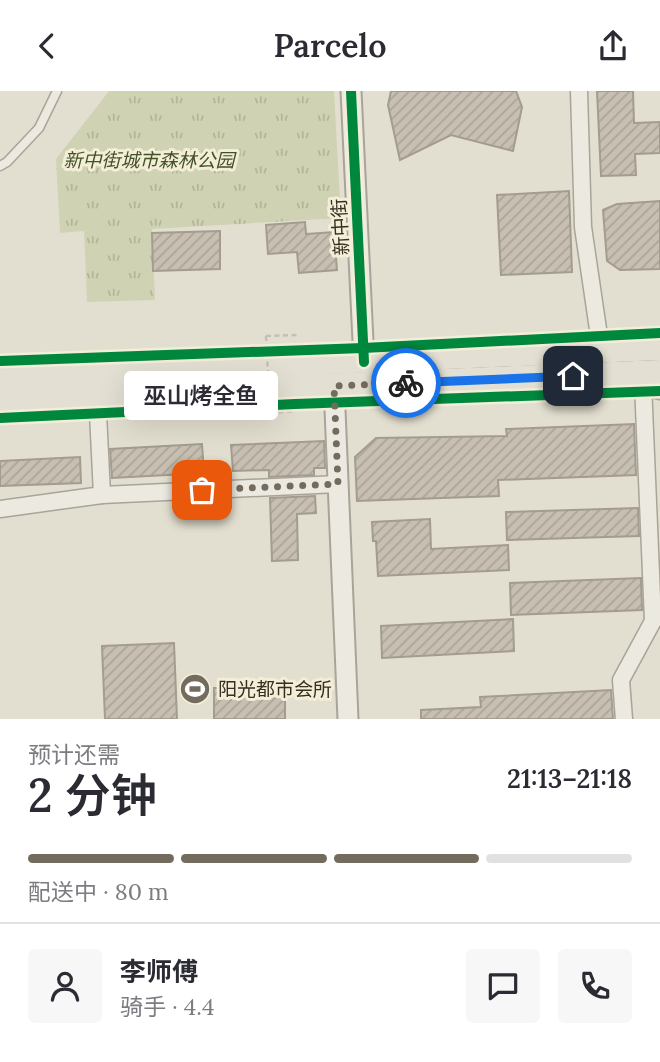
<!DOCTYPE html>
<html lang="zh">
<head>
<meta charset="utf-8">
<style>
	:root { --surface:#fff; --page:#f7f7f7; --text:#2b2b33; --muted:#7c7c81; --line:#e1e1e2; --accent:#736c5e }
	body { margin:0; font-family:Lora,"Noto Sans SC",serif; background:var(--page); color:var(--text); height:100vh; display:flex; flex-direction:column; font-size:26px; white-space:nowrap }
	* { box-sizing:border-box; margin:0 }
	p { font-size:23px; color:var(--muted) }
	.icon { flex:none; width:38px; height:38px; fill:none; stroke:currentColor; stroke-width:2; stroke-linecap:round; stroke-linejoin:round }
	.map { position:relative; height:628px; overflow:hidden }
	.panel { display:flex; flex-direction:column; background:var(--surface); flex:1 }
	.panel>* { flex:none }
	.pin { position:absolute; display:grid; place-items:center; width:60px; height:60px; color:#fff; margin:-30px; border-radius:14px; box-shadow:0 4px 10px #0006 }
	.courier { position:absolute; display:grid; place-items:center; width:70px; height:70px; margin:-35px; border:5px solid #1a73e8; border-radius:50%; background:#fff; color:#222; box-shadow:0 2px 9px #0007 }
	.bubble { position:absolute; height:49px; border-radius:7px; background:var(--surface); box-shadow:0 7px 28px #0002; font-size:23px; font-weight:600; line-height:49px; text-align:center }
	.summary em { font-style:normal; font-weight:600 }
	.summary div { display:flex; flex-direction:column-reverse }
	.summary { display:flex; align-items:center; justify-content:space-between; height:119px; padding:0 28px }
	h1 { font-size:46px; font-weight:600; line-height:52px }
	.bar { display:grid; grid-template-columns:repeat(4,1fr); gap:10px 7px; align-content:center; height:84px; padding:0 28px }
	.bar i { height:9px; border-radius:5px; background:var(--line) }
	.bar .selected { background:var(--accent) }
	.bar p { grid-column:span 4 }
	.line { display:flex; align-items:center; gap:18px; padding:0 28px; border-top:2px solid var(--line) }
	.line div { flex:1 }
	.round { display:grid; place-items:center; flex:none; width:74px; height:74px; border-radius:7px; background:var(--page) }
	header { display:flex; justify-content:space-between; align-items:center; height:91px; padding:0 28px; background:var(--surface); font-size:32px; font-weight:600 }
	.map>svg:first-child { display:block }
	.park { fill:url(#park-tufts) }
	.building { fill:url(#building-hatch); stroke:#a39c8f; stroke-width:2 }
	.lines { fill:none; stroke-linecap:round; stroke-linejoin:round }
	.service-casing { stroke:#a9a498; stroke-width:11 }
	.minor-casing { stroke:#a9a498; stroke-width:19 }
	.tertiary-casing { stroke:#a9a498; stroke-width:23 }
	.primary-casing { stroke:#8e8a7f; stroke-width:28 }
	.path { stroke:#c4c0b7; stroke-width:2.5; stroke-dasharray:5 3.5; stroke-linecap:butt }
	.service { stroke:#ece9e1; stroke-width:8 }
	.minor { stroke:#ece9e1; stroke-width:16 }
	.tertiary { stroke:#ece9e1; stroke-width:19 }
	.primary { stroke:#e3e0d3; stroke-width:24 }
	.path-bridge { stroke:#c4c0b7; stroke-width:2.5; stroke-dasharray:5 3.5; stroke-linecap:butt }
	.cycleway-casing { stroke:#f3eed7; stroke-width:15 }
	.cycleway { stroke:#00873e; stroke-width:10 }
	.done { stroke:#736c5e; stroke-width:7; stroke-dasharray:0 12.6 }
	.route { stroke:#1a73e8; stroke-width:9 }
	.labels { text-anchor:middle; stroke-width:6; stroke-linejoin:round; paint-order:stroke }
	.park-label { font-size:19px; font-style:italic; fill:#445229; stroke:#f3eed7 }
	.street-label { font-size:19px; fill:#372e21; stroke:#f3eed7 }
	.poi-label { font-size:19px; fill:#372e21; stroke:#f3eed7; text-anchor:start }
</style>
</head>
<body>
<header><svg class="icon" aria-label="back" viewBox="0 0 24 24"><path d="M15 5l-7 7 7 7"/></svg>Parcelo<svg class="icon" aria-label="share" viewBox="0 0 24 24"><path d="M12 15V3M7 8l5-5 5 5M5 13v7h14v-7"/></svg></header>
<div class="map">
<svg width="660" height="628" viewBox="0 0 660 628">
	<defs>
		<pattern id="park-tufts" width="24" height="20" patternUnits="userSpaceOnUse" patternTransform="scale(1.75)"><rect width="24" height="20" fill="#cfd3b3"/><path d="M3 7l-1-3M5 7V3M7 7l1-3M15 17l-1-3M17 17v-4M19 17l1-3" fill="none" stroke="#b2b59a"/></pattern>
		<pattern id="building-hatch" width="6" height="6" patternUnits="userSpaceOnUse" patternTransform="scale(1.75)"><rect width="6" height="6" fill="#c7bfb1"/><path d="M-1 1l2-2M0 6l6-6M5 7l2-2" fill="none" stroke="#aca498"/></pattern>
	</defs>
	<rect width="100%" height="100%" fill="#e3dfd0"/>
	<!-- park -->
	<polygon class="park" points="109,0 334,0 341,127 152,138 155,209 87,211 84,140 60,142 56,68"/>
	<!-- building -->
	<g class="building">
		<polygon points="391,0 516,0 522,16 513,60 451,44 400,69 388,14"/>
		<polygon points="597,0 633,0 634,32 660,31 660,62 635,63 636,84 601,85"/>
		<polygon points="569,100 572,181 501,184 497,104"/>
		<polygon points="660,110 660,178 620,179 607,170 603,119 617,113"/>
		<polygon points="305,131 306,143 334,141 337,179 299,182 297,161 268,163 266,134"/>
		<polygon points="220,140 220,178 153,180 152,142"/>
		<polygon points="634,333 636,384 498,389 499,405 357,410 355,366 376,347 507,345 506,338"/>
		<polygon points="324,350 325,377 314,377 314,384 269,386 269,379 233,380 231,354"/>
		<polygon points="202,353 204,382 112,387 110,358"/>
		<polygon points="80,366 81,392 0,395 0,370"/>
		<polygon points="315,405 316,422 297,423 298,469 272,470 270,407"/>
		<polygon points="638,417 639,445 507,449 506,421"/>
		<polygon points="430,428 431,458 508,454 509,479 378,485 376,450 373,450 372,431"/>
		<polygon points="641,487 642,519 511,524 510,492"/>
		<polygon points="513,528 514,560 382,567 381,535"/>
		<polygon points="174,552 177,628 105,628 102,555"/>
		<polygon points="285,596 285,628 214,628 214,597"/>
		<polygon points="611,599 613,628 421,628 421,619 481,616 480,606"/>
	</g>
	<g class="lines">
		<!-- service casing -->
		<g class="service-casing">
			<polyline id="service" points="0,75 7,71 39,37 57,0"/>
		</g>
		<!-- minor casing -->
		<g class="minor-casing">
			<g id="minor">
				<polyline points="579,0 583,136 599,245 604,260"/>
				<polyline points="102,404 338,393"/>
				<polyline points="0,418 102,404 98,322"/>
				<polyline points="624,628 621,589 653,530 643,293"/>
			</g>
		</g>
		<!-- tertiary casing -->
		<g class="tertiary-casing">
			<g id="tertiary">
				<polyline points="351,0 364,271"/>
				<polyline points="622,286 660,298"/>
				<polyline points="334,295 348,628"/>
			</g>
		</g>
		<!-- primary casing -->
		<g class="primary-casing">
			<g id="primary">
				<polyline points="0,285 660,257"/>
				<polyline points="0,308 660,281"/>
			</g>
		</g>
		<!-- path -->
		<g class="path">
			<polyline points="266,245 297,244"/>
			<polyline points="270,322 295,320 295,314"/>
		</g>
		<!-- service -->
		<use href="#service" class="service"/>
		<!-- minor -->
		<use href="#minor" class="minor"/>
		<!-- tertiary -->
		<use href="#tertiary" class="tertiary"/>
		<!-- primary -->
		<use href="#primary" class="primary"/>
		<!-- path-bridge -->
		<polyline class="path-bridge" points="266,245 270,322"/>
		<!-- cycleway casing -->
		<g class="cycleway-casing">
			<g id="cycleway">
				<polyline points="351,0 364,271"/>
				<polyline points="0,270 363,257 660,242"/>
				<polyline points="0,327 295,313 660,300"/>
			</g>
		</g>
		<!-- cycleway -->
		<use href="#cycleway" class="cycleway"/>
	</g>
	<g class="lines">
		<!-- done -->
		<polyline class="done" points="202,399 338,393 334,295 406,292"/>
		<!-- route -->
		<polyline class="route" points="406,292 573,285"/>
	</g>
	<!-- icons -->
	<defs>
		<g id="stadium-disc" transform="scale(1.575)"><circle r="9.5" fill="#736c5e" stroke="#f3eed7"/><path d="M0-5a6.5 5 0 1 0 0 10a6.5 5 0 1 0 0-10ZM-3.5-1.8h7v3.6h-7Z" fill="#fff"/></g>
	</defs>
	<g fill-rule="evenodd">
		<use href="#stadium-disc" x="195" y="598"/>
	</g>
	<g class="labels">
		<!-- park labels -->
		<g class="park-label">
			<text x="149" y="76">新中街城市森林公园</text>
		</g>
		<!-- street labels -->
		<g class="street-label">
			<text transform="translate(340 136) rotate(-93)" y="7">新中街</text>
		</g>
		<!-- poi labels -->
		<g class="poi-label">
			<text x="218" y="605">阳光都市会所</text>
		</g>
	</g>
</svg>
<div class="pin" style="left:202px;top:399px;background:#ea580c"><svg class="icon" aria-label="bag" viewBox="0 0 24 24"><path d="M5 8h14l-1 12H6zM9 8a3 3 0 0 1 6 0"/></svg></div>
<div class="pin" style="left:573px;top:285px;background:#1f2937"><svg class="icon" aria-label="home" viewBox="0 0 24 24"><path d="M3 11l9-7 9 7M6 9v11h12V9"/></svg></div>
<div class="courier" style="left:406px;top:292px"><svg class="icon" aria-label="bike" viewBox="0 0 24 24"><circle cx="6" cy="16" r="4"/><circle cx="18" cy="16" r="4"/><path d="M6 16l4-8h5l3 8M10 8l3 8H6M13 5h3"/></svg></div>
<div class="bubble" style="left:124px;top:280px;width:154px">巫山烤全鱼</div>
</div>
<section class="panel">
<div class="summary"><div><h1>2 分钟</h1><p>预计还需</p></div><em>21:13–21:18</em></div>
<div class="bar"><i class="selected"></i><i class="selected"></i><i class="selected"></i><i></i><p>配送中 · 80 m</p></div>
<div class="line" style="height:126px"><a class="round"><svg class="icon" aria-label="person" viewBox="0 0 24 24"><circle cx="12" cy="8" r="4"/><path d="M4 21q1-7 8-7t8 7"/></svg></a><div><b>李师傅</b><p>骑手 · 4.4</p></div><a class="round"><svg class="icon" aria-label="chat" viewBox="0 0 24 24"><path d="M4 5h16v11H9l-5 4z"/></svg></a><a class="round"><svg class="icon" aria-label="phone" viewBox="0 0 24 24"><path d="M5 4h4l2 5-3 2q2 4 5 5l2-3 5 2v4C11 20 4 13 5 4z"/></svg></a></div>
</section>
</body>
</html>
